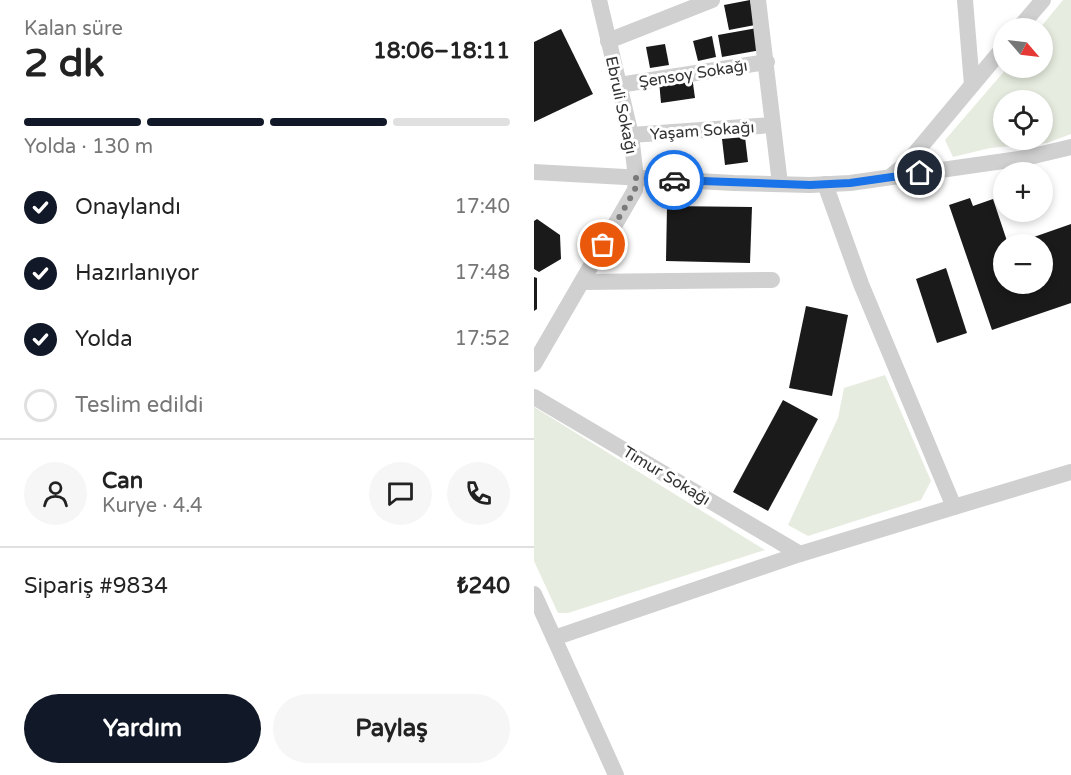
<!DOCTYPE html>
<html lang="tr">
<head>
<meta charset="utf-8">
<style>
	:root { --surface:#fff; --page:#f6f6f6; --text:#222; --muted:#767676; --line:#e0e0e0; --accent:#111827 }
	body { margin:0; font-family:"Varela Round",sans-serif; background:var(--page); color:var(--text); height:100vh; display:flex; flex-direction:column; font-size:22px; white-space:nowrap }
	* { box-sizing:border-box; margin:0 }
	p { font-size:20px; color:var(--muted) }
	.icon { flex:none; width:33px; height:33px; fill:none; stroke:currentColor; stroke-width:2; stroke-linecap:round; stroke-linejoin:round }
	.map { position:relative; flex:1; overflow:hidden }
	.panel { display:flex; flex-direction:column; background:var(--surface); width:534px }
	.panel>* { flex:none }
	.needle { width:39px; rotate:118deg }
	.fabs { position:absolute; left:459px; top:18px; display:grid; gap:12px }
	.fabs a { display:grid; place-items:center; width:60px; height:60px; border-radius:50%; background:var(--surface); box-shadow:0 3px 9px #0003; font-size:30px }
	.pin { position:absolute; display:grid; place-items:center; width:51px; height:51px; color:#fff; margin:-26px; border:3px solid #fff; border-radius:50%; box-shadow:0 2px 6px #0007 }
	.courier { position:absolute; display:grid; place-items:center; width:60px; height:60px; margin:-30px; border:4px solid #1a73e8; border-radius:50%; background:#fff; color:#222; box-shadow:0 2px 8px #0007 }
	.head em { font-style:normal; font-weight:700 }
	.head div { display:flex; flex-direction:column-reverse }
	.head { display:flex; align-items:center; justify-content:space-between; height:102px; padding:0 24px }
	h1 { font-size:39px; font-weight:700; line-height:45px }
	.bar { display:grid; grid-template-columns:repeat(4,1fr); gap:9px 6px; align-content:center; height:72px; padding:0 24px }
	.bar i { height:8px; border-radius:4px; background:var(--line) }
	.bar .current { background:var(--accent) }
	.bar p { grid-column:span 4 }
	.line { display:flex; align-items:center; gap:15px; padding:0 24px; border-top:2px solid var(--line) }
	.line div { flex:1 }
	.round { display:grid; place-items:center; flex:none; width:63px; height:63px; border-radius:32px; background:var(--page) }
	ol { padding:0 24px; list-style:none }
	li { display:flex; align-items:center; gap:18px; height:66px }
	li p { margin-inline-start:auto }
	li .icon { padding:6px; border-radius:50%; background:var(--accent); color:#fff; stroke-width:4 }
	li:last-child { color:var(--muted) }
	li i { width:33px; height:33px; border:3px solid var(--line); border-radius:50% }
	.button { display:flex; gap:12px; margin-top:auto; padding:12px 24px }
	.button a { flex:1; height:69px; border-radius:36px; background:var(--accent); color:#fff; font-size:24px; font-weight:700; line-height:69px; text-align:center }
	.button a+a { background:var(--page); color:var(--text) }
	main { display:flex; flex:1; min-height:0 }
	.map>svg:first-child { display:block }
	.green { fill:#e6ecdf; fill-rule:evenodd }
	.building { fill:#1a1a1a }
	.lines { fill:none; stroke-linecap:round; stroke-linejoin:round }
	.minor { stroke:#d0d0d0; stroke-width:16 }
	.done { stroke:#7a7a7a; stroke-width:6; stroke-dasharray:0 10.8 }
	.route { stroke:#1a73e8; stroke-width:8 }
	.labels { text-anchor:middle; stroke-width:6; stroke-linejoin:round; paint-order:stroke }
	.street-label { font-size:16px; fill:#333; stroke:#fff }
</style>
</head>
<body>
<main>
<section class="panel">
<div class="head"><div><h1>2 dk</h1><p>Kalan süre</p></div><em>18:06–18:11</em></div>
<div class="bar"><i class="current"></i><i class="current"></i><i class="current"></i><i></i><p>Yolda · 130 m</p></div>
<ol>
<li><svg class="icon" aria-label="check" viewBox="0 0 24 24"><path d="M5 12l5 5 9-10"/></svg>Onaylandı<p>17:40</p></li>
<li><svg class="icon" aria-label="check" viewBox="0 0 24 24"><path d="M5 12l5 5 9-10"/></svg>Hazırlanıyor<p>17:48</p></li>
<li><svg class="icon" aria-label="check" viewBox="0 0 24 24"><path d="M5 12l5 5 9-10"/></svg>Yolda<p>17:52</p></li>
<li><i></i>Teslim edildi</li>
</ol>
<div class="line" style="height:108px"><a class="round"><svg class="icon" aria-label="person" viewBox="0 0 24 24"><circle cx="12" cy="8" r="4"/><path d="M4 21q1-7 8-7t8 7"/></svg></a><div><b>Can</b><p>Kurye · 4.4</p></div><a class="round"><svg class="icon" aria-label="chat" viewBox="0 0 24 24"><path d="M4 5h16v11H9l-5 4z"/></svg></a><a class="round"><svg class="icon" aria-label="phone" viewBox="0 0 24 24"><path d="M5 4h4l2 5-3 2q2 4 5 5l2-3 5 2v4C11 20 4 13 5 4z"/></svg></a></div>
<div class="line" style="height:78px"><div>Sipariş #9834</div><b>₺240</b></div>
<div class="button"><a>Yardım</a><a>Paylaş</a></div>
</section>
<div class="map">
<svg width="537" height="775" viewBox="0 0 537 775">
	<rect width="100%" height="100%" fill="#fff"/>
	<!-- green -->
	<g class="green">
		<path d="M529 0H537V134L513 143 456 148 419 157 411 140 473 68H508V28H506ZM470 100H508V140H470Z"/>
		<polygon points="351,375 397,481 387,500 274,536 254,525 304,418 310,388"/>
		<polygon points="0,407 231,550 34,613 24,613 0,561"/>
	</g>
	<!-- building -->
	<g class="building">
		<polygon points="216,0 221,25 195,30 190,5"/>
		<polygon points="223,28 227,50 188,57 184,35"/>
		<polygon points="27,29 59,94 0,122 0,42"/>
		<polygon points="178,36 182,57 164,61 159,41"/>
		<polygon points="131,44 135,65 116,68 112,47"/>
		<polygon points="158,76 161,98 127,103 125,81"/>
		<polygon points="211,137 214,162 191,165 188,139"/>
		<polygon points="436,198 439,206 459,199 474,244 470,244 470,284 508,284 508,244 480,244 537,224 537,303 458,330 415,205"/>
		<polygon points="133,206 218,207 216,263 132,261"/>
		<polygon points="3,219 26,235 27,259 5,272 0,269 0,221"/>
		<polygon points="412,268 433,333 403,343 382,279"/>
		<polygon points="0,277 3,278 3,309 0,311"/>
		<polygon points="272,306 314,315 298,396 255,388"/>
		<polygon points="249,400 284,419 234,511 199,492"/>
	</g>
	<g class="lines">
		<!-- minor -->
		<g class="minor">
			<polyline points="224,0 246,184"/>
			<polyline points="431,0 438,85"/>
			<polyline points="485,28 509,0"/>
			<polyline points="74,41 178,0"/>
			<polyline points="85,85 233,62"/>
			<polyline points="97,135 239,125"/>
			<polyline points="0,172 200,183 276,185 316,183 491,158 537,147"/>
			<polyline points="356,177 373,163 470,47"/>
			<polyline points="48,282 238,280"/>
			<polyline points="0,364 101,190 102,178 97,135 65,0"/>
			<polyline points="0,397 266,554"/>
			<polyline points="420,507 537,472"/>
			<polyline points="0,594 20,638 266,554 420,507 327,284 291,184"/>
			<polyline points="20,638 82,775"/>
		</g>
	</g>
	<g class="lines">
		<!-- done -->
		<polyline class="done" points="69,245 101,190 102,178 140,180"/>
		<!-- route -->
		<polyline class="route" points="140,180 276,185 316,183 386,173"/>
	</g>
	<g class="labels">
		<!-- street labels -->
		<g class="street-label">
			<text transform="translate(159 73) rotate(-9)" y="6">Şensoy Sokağı</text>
			<text transform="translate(88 105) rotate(78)" y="6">Ebruli Sokağı</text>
			<text transform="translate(168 130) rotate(-4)" y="6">Yaşam Sokağı</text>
			<text transform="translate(133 475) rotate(31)" y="6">Timur Sokağı</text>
		</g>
	</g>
</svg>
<div class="fabs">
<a><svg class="needle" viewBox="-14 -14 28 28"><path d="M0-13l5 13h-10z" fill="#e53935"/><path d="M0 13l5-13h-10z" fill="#767676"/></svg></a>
<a><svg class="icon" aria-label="locate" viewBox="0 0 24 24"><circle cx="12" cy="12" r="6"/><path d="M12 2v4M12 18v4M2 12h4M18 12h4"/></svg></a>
<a>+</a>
<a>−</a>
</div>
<div class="pin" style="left:69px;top:245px;background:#ea580c"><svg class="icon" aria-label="bag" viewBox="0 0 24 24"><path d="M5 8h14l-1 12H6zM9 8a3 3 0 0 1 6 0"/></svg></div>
<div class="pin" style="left:386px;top:173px;background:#1f2937"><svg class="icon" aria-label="home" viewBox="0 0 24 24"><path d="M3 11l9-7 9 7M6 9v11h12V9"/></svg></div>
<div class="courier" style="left:140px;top:180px"><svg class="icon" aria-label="car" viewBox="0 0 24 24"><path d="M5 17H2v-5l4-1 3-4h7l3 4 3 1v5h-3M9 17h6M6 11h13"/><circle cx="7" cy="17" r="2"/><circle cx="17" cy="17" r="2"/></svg></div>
</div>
</main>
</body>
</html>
